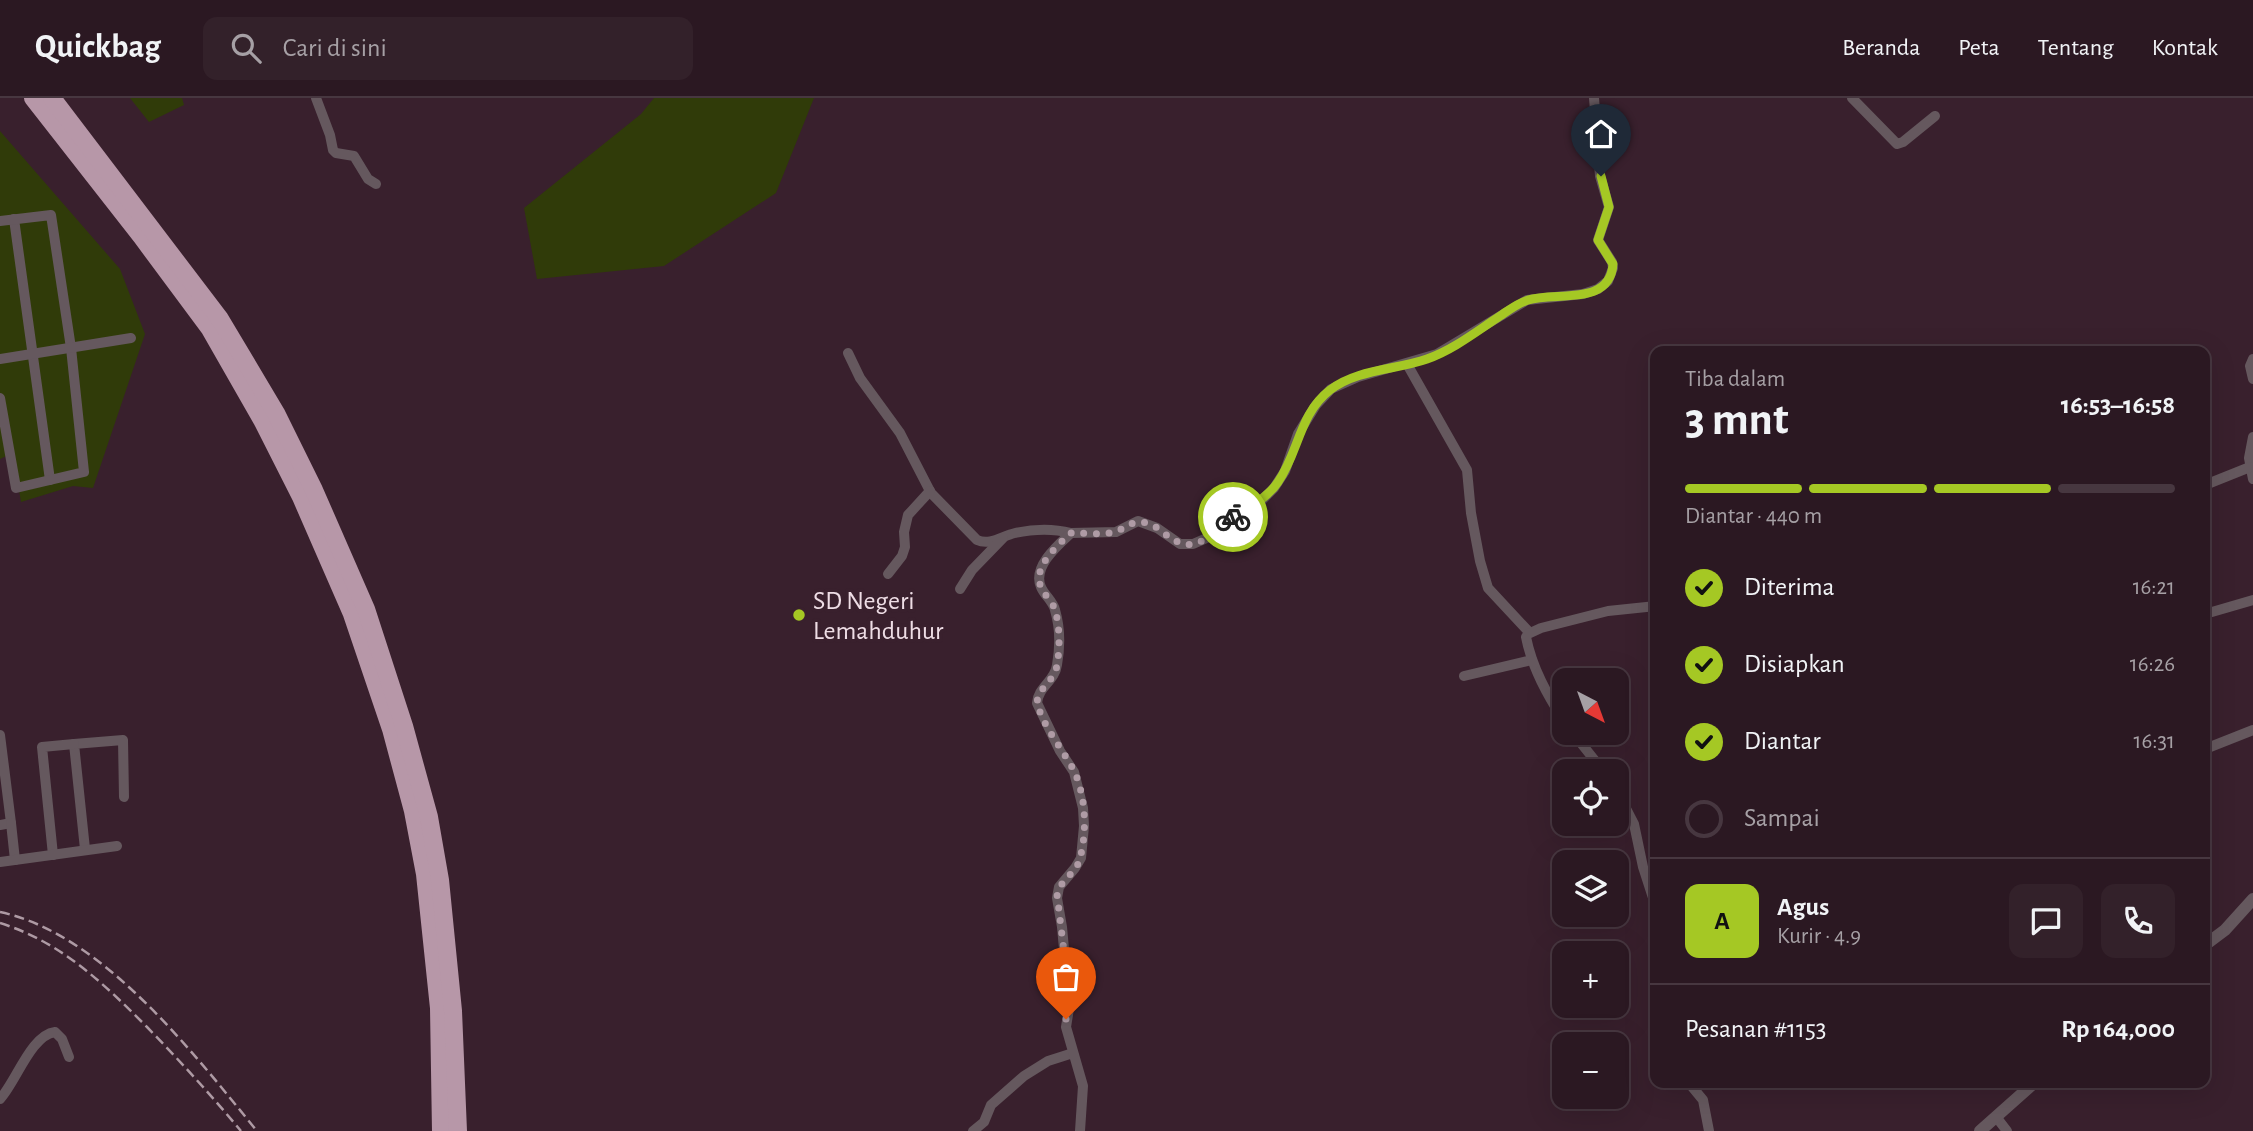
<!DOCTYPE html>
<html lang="id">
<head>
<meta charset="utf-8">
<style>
	:root { --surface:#2b1822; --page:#33212a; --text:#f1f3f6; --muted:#a6a0a5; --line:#473740; --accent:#a5c824 }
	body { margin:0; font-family:"Alegreya Sans",sans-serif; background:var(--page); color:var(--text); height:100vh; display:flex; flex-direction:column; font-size:26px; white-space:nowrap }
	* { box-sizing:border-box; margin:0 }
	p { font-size:23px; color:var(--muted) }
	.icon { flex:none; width:38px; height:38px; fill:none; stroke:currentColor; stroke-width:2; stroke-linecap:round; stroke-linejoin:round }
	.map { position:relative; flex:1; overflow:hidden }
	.side { position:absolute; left:1650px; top:248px; width:560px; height:742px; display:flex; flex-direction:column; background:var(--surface); border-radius:14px; box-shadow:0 7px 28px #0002,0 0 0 2px var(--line) }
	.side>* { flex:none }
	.needle { width:46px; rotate:139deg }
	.buttons { position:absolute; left:1552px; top:570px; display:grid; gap:14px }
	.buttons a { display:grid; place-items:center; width:77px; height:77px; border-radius:14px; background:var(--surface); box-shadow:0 7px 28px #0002,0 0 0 2px var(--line); font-size:35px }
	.pin { position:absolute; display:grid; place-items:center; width:60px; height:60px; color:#fff; margin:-72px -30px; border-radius:50% 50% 50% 0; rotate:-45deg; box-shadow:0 0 7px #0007 }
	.pin .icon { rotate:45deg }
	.courier { position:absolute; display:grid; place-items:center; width:70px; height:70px; margin:-35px; border:5px solid #a5c824; border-radius:50%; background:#fff; color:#222; box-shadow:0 2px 9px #0007 }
	.head em { font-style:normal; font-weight:600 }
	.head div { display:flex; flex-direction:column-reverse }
	.head { display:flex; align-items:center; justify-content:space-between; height:119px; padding:0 35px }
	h1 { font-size:46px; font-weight:600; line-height:52px }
	.bar { display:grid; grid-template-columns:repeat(4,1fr); gap:10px 7px; align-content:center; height:84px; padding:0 35px }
	.bar i { height:9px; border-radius:5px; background:var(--line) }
	.bar .current { background:var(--accent) }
	.bar p { grid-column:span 4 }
	.line { display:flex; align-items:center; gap:18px; padding:0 35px; border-top:2px solid var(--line) }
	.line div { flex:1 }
	.round { display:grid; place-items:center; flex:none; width:74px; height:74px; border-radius:14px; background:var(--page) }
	ol { padding:0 35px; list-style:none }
	li { display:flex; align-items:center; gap:21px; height:77px }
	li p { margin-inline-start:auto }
	li .icon { padding:7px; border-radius:50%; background:var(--accent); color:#111; stroke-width:4 }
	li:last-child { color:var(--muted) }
	li i { width:38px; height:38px; border:4px solid var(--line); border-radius:50% }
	header { display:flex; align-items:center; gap:42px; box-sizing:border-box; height:98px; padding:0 35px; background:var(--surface); border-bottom:2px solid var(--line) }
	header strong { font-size:33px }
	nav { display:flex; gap:38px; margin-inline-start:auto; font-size:24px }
	.search { width:490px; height:63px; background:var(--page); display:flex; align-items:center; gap:18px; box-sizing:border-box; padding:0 24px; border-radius:14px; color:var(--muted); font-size:26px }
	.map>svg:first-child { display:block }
	.green { fill:#303b09 }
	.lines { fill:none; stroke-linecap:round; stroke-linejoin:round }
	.minor { stroke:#65585e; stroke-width:10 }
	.tertiary { stroke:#65585e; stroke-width:12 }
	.motorway { stroke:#b797a8; stroke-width:18 }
	.rail { stroke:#ae9aa4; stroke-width:2.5; stroke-dasharray:10 5; stroke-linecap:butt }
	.done { stroke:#af9ba5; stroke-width:7; stroke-dasharray:0 12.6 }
	.route { stroke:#a5c824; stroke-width:9 }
	.poi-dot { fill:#a5c824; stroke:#39202d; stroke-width:2.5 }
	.labels { text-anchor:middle; stroke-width:7; stroke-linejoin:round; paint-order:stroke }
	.poi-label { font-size:26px; fill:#eedde5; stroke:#39202d; text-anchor:start }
</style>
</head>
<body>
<header>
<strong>Quickbag</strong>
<div class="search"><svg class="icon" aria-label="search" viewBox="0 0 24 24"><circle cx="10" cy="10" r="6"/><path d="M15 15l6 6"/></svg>Cari di sini</div>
<nav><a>Beranda</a><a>Peta</a><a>Tentang</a><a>Kontak</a></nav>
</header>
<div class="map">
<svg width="2253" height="1033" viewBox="0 0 2253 1033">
	<rect width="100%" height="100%" fill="#39202d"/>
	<!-- green -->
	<g class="green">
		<polygon points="130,0 182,0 184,7 149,24"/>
		<polygon points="654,0 814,0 776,95 664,168 537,181 524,110 641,16"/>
		<polygon points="0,33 120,171 145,236 93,390 73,388 21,404 13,355 0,361"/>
	</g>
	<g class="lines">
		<!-- minor -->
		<g class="minor">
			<polyline points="316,0 330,37 333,52 336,55 354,58 368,81 376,86"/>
			<polyline points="1852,0 1897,46 1903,44 1935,18"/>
			<polyline points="14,121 50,382"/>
			<polyline points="0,123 51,117 71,250 84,374 16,390 0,300"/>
			<path d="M848 255 860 280 900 335 931 395 977 442C990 448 1002 438 1015 435 1033 431 1052 430 1071 435"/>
			<polyline points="0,261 131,240"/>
			<polyline points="2253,261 2250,268 2253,281"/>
			<polyline points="1407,266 1467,372 1471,415 1480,463 1488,490 1529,534"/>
			<polyline points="2253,339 2249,360 2253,381"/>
			<polyline points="2205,387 2250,369"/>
			<polyline points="888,476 902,458 905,449 904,434 908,417 930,393"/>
			<polyline points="960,491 972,472 1003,440"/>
			<polyline points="2205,516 2253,502"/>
			<polyline points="1464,578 1532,562"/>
			<path d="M1564 623C1548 598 1532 570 1526 539L1528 536 1541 530 1608 513 1656 508"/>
			<polyline points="1573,635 1604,674"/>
			<polyline points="0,637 11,725 0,727"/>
			<polyline points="2205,651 2253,632"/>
			<polyline points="1617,693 1634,726 1643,769 1656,809"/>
			<polyline points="11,725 15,762"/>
			<polyline points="85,751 74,646 123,642 124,699"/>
			<polyline points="53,757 42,649 74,646"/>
			<polyline points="0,764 117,748"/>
			<polyline points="1689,985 1703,1002 1709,1033"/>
			<path d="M0 1001C16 984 31 937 55 934L62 941 69 959"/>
			<polyline points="1997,1020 2007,1033"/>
			<polyline points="973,1033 984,1024 991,1007 1024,978 1048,963 1073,955"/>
			<path d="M1080 1033 1083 988 1066 929 1073 886 1065 862 1062 829 1057 800 1059 789 1075 770 1081 760 1084 728 1083 710 1074 674 1060 653 1037 605C1038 589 1055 583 1057 567 1060 550 1060 529 1055 512 1053 503 1044 497 1041 489 1032 469 1058 447 1071 435L1116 434 1138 423 1157 430 1180 446H1193L1209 439 1238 415 1262 402 1274 390 1285 373 1298 336 1316 307 1331 291 1358 279 1437 256 1527 202 1583 196 1598 191 1608 183 1613 170 1612 164 1598 142 1609 109 1600 78 1594 0"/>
		</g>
		<!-- tertiary -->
		<g class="tertiary">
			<polyline points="2205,847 2225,832 2253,801"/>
			<polyline points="1980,1033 2034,985"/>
		</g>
		<!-- motorway -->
		<g class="motorway">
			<polyline points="33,0 141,138 210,231 262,322 301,399 352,516 391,631 413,713 425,776 439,910 441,1033"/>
			<polyline points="52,0 220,221 276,315 314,392 366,511 404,628 429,719 440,782 453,913 458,1033"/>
		</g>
		<!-- rail -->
		<g class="rail">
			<path d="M0 814C103 836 193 955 257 1033"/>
			<path d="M0 825C61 844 103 885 147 929 180 963 211 997 241 1033"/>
		</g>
	</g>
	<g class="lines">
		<!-- done -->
		<path class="done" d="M1066 921 1073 886 1065 862 1057 796C1061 781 1077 775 1080 760 1087 735 1086 700 1075 675 1064 652 1044 631 1037 605 1038 589 1055 583 1057 567 1060 550 1060 529 1055 512 1053 504 1044 497 1041 489 1032 469 1058 447 1071 435 1085 435 1101 437 1114 434 1123 432 1130 424 1139 424 1148 424 1157 429 1164 435 1194 460 1207 439 1233 419"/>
		<!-- route -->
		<path class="route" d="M1233 419C1249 408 1267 401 1278 384 1299 354 1299 316 1330 292 1357 271 1396 272 1427 261 1453 252 1477 233 1500 218 1509 212 1518 205 1528 202 1555 193 1610 209 1613 166L1598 142 1609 109 1601 78"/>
	</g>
	<!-- markers -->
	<circle class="poi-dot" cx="799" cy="517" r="7"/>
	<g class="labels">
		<!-- poi labels -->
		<g class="poi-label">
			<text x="813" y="511">SD Negeri<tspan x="813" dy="30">Lemahduhur</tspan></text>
		</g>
	</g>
</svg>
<div class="buttons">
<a><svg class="needle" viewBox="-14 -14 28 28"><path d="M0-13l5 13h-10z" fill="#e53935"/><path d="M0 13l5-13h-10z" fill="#a6a0a5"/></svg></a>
<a><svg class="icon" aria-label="locate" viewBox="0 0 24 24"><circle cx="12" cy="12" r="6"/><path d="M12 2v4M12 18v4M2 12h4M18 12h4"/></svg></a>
<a><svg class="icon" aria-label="layers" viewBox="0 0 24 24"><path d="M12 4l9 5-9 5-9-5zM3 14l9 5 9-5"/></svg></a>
<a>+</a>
<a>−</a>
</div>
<div class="pin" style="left:1066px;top:921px;background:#ea580c"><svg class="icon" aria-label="bag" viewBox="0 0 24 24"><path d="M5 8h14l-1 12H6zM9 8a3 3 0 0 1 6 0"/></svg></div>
<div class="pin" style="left:1601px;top:78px;background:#1f2937"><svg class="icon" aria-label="home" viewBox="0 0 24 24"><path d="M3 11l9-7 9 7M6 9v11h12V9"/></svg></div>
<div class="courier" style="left:1233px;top:419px"><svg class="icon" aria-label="bike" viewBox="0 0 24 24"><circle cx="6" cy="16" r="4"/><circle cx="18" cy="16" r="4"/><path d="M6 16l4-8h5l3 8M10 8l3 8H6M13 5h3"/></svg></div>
<section class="side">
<div class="head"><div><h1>3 mnt</h1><p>Tiba dalam</p></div><em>16:53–16:58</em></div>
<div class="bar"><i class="current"></i><i class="current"></i><i class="current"></i><i></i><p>Diantar · 440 m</p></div>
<ol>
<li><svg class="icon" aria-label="check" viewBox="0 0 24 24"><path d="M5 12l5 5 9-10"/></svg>Diterima<p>16:21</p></li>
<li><svg class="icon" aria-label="check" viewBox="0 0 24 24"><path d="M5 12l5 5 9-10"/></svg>Disiapkan<p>16:26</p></li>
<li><svg class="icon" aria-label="check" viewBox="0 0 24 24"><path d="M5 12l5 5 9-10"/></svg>Diantar<p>16:31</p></li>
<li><i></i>Sampai</li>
</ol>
<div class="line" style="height:126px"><b class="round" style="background:var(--accent);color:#111">A</b><div><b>Agus</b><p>Kurir · 4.9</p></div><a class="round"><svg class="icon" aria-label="chat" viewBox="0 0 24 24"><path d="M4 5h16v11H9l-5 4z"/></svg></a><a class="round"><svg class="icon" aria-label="phone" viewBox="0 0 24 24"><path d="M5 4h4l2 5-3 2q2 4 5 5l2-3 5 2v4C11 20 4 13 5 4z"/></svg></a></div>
<div class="line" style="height:91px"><div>Pesanan #1153</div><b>Rp 164,000</b></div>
</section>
</div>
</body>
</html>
